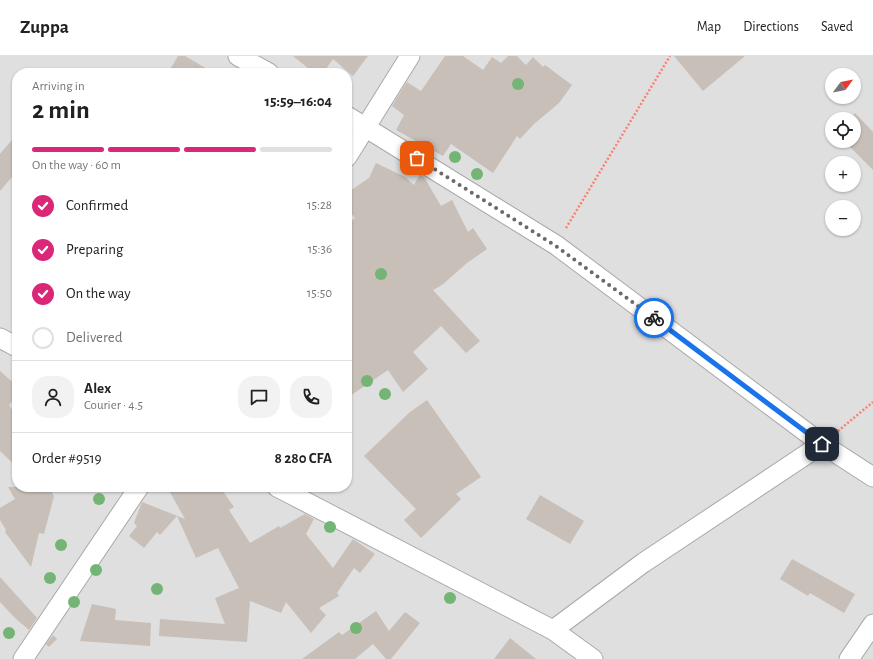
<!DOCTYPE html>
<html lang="en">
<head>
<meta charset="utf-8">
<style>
	:root { --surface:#fff; --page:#f2f2f2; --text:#202124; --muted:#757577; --line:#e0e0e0; --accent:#db2777 }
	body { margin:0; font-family:"Alegreya Sans",sans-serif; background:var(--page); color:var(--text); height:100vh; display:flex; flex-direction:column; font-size:15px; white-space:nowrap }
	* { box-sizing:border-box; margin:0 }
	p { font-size:13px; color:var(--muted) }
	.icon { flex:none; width:22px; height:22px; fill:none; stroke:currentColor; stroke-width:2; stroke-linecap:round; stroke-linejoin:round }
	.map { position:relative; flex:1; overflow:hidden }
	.side { position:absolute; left:12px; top:12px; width:340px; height:424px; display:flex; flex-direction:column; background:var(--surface); border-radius:16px; box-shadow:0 1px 3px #0004 }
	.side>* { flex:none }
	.needle { width:26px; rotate:58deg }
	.fabs { position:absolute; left:825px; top:12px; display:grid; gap:8px }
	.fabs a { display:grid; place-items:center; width:36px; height:36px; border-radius:50%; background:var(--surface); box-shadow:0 1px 3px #0004; font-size:20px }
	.pin { position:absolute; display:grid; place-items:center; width:34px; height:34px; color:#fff; margin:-17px; border-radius:8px; box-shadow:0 2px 6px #0006 }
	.courier { position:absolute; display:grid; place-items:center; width:40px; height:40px; margin:-20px; border:3px solid #1a73e8; border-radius:50%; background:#fff; color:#222; box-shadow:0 1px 5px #0007 }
	.headline em { font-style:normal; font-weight:700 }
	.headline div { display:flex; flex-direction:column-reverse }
	.headline { display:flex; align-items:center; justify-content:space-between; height:68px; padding:0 20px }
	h1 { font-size:26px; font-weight:700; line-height:30px }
	.bar { display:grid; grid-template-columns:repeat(4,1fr); gap:6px 4px; align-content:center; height:48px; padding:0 20px }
	.bar i { height:5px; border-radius:3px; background:var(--line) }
	.bar .on { background:var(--accent) }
	.bar p { grid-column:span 4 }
	.line { display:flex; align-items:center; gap:10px; padding:0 20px; border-top:1px solid var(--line) }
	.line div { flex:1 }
	.round { display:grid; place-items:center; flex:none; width:42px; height:42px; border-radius:16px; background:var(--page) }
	ol { padding:0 20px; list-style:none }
	li { display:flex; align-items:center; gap:12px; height:44px }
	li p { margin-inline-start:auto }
	li .icon { padding:4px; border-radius:50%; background:var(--accent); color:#fff; stroke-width:4 }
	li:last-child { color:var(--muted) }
	li i { width:22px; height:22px; border:2px solid var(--line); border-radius:50% }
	header { display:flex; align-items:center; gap:24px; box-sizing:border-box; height:56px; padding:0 20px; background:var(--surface); border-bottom:1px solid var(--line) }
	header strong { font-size:19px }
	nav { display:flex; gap:22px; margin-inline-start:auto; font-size:14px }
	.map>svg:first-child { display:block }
	.residential { fill:#e0dfdf; fill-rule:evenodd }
	.building { fill:#c7bfb8 }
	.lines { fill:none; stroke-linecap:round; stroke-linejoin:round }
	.minor-casing { stroke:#a9a9a9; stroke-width:21 }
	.path { stroke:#fa8072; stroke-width:2.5; stroke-dasharray:2 2; stroke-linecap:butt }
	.minor { stroke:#fff; stroke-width:19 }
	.tree { fill:#74b475 }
	.done { stroke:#6b6a68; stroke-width:4; stroke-dasharray:0 7.2 }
	.route { stroke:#1a73e8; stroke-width:5 }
</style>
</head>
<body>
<header>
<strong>Zuppa</strong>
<nav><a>Map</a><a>Directions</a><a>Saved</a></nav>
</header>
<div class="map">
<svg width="873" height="603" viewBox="0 0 873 603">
	<rect width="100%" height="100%" fill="#f2efe9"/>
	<!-- residential -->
	<path class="residential" d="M0 0H873V603H0ZM17 17H347V431H17ZM832 19H854V41H832ZM832 63H854V85H832ZM832 107H854V129H832ZM832 151H854V173H832Z"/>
	<!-- building -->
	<g class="building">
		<polygon points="178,0 185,0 214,17 168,17"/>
		<polygon points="293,0 368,0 353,20 333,3 323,17 314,17"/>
		<polygon points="445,0 463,0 483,14 492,1 501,7 508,0 517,0 526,9 533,1 543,11 545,9 572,29 559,47 534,68 520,83 517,80 493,117 451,88 443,100 396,74 404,59 392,50 403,32 407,26 421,35"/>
		<polygon points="674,0 745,0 703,35"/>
		<polygon points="855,57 873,76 873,114 844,85 854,85 854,63 849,63"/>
		<polygon points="17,78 17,115 0,135 0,98"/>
		<polygon points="376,107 405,121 414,129 420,118 424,121 441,150 452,144 468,176 473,172 487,193 467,207 442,229 433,234 480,285 466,297 441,270 413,296 428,313 403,336 388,314 347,342 347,169 355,162 347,152 347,137 369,122"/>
		<polygon points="0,315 17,330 17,340 9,349 17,362 17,411 0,395"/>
		<polygon points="427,344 481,421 456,438 461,443 421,482 404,464 416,453 364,400 410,356"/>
		<polygon points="8,431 49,431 54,440 44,478 39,477 31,511 5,476 6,474 0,464 0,452 15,443"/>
		<polygon points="167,431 220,431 234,451 229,454 250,487 279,470 280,472 305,458 314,463 306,478 333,512 353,483 375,498 360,517 354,512 337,537 339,540 319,552 326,559 311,577 286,546 281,557 250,545 247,586 159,580 160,563 225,568 215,542 239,532 218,492 196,502 177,460 160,479 157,476 144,492 129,480 137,470 134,467 142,446 185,463"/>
		<polygon points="540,439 584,465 570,488 526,463"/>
		<polygon points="792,503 855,538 844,557 810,537 808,540 780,523"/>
		<polygon points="0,521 37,562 29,574 15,562 0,546"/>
		<polygon points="92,548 116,553 115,564 151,567 150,590 80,585"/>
		<polygon points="376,555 389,575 405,556 420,567 391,603 386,603 373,588 355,603 302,603 339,576 342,579"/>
		<polygon points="53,579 57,583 49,591 46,588"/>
		<polygon points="510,582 536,603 494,603"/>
	</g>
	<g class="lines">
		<!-- minor casing -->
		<g class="minor-casing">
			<g id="minor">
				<polyline points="238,0 269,17"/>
				<polyline points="347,60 556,189 822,388 643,507 553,574"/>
				<polyline points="347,101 410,0"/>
				<polyline points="0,282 17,291"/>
				<polyline points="822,388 873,421"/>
				<polyline points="277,431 553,574 593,603"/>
				<polyline points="23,603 139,431"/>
				<polyline points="849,603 873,568"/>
			</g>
		</g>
		<!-- path -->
		<g class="path">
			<polyline points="566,172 670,0"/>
			<polyline points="838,375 873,346"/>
		</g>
		<!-- minor -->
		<use href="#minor" class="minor"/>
	</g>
	<!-- trees -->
	<g class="tree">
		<circle cx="518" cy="28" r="6"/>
		<circle cx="455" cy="101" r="6"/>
		<circle cx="477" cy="118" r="6"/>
		<circle cx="381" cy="218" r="6"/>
		<circle cx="367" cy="325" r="6"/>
		<circle cx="385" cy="338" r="6"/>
		<circle cx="99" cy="443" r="6"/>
		<circle cx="330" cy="471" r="6"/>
		<circle cx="61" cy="489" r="6"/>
		<circle cx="96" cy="514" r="6"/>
		<circle cx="50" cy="522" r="6"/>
		<circle cx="157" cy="533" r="6"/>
		<circle cx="450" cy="542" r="6"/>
		<circle cx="74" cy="546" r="6"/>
		<circle cx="356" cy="572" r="6"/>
		<circle cx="9" cy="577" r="6"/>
	</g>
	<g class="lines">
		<!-- done -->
		<polyline class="done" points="417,102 556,190 654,262"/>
		<!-- route -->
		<polyline class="route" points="654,262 822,388"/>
	</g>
</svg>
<div class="fabs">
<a><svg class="needle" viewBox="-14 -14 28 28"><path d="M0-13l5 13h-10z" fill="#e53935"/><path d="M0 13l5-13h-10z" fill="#757577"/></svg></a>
<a><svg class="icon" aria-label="locate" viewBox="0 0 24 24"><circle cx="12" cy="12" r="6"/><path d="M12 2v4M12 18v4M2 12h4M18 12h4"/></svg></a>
<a>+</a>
<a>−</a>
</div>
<div class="pin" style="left:417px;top:102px;background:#ea580c"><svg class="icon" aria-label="bag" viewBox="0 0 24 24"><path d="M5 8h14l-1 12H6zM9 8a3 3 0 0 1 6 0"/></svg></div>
<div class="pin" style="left:822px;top:388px;background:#1f2937"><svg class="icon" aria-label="home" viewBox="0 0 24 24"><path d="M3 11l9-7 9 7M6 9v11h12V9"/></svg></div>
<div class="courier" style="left:654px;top:262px"><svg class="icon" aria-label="bike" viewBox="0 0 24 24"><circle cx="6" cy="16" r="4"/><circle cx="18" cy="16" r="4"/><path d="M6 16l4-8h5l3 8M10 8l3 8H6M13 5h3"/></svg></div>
<section class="side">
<div class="headline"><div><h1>2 min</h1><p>Arriving in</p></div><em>15:59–16:04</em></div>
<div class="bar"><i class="on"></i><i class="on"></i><i class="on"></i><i></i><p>On the way · 60 m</p></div>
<ol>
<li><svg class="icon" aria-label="check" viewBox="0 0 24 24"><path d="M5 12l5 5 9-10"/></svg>Confirmed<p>15:28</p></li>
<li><svg class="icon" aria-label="check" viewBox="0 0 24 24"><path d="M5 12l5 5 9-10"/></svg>Preparing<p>15:36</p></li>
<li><svg class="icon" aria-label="check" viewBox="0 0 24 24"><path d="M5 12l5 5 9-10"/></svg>On the way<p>15:50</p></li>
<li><i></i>Delivered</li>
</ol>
<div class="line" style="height:72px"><a class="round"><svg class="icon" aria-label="person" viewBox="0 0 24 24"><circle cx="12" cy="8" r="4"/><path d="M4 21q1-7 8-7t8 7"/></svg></a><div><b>Alex</b><p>Courier · 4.5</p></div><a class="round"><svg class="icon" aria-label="chat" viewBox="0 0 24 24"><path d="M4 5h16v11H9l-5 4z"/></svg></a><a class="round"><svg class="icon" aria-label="phone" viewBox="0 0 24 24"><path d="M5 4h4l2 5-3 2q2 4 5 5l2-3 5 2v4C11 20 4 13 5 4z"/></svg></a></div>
<div class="line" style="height:52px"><div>Order #9519</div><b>8 280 CFA</b></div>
</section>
</div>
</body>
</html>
